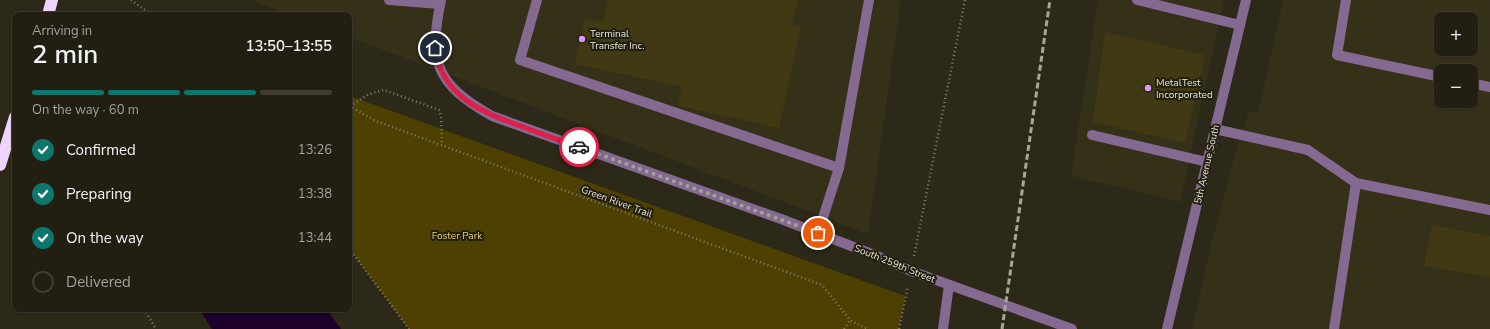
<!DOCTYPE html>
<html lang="en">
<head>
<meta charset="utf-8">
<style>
	:root { --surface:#221f12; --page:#2a271b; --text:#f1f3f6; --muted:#a2a29f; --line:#3f3d32; --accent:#0f766e }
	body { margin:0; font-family:"Nunito Sans",sans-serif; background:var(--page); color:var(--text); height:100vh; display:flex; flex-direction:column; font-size:15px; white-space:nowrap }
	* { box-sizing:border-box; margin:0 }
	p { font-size:13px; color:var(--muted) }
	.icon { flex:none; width:22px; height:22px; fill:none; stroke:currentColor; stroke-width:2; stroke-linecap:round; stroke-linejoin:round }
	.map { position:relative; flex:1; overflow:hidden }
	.side { position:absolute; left:12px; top:12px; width:340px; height:300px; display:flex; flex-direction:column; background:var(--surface); border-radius:8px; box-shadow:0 1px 3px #0004,0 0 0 1px var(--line) }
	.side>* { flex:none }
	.tools { position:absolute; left:1434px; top:12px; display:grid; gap:8px }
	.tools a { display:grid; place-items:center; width:44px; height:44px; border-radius:8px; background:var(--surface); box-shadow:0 1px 3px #0004,0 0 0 1px var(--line); font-size:20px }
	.pin { position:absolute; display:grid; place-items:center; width:34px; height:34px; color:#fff; margin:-17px; border:2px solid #fff; border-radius:50%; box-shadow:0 1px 4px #0007 }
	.courier { position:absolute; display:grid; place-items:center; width:40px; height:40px; margin:-20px; border:3px solid #e11d48; border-radius:50%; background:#fff; color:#222; box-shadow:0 1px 5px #0007 }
	.overview em { font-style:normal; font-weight:600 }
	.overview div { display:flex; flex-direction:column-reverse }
	.overview { display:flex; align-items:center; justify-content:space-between; height:68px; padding:0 20px }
	h1 { font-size:26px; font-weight:600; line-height:30px }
	.bar { display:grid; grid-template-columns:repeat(4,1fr); gap:6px 4px; align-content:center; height:48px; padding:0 20px }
	.bar i { height:5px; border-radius:3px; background:var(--line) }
	.bar .current { background:var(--accent) }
	.bar p { grid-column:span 4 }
	ol { padding:0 20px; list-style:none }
	li { display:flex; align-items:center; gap:12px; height:44px }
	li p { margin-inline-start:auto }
	li .icon { padding:4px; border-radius:50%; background:var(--accent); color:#fff; stroke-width:4 }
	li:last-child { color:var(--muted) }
	li i { width:22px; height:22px; border:2px solid var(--line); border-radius:50% }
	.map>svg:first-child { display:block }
	.built { fill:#353018; fill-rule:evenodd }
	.green { fill:#4d4000 }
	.water { fill:#1d0029 }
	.pier { fill:#2d2918 }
	.building { fill:#413814 }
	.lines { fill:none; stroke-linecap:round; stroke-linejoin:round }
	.path { stroke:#817e6f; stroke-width:2.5; stroke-dasharray:1 3; stroke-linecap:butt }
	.minor { stroke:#846991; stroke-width:10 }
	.highway { stroke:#efd5fd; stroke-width:12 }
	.rail { stroke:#a8a699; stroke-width:3; stroke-dasharray:6 3; stroke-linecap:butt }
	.done { stroke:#a5a395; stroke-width:4; stroke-dasharray:0 7.2 }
	.route { stroke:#e11d48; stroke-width:5 }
	.poi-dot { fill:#d99af7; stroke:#231f0f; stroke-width:1.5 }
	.labels { text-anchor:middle; stroke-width:4; stroke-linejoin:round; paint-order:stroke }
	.poi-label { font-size:10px; fill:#e6e4d9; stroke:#231f0f; text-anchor:start }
	.street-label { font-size:10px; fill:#e6e4d9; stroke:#231f0f }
	.park-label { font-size:10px; fill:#e6ce6c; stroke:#231f0f }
</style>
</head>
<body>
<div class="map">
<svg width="1490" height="329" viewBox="0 0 1490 329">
	<rect width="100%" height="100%" fill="#2d2918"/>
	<!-- built -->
	<g class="built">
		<polygon points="251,0 901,0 868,234 349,37 349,15 291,15"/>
		<polygon points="1098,0 1224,0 1180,202 1071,176"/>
		<path d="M1283 0H1490V329H1192L1210 249 1235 154 1249 111 1258 113ZM1441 19H1471V49H1441ZM1441 71H1471V101H1441Z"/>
	</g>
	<!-- green -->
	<polygon class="green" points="350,96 905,296 899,329 409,329 349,248"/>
	<!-- water -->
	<polygon class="water" points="199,309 326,309 341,329 212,329"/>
	<!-- pier -->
	<g class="pier">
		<polygon points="0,0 20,0 0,64"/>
		<polygon points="24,0 31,0 56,15 19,15"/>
		<polygon points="15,29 15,94 0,85 0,76"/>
	</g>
	<!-- building -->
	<g class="building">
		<polygon points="608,0 798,0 792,25 801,27 779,128 678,106 682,87 575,64 585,18 603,22"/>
		<polygon points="1105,32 1205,55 1185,143 1093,122"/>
		<polygon points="1432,225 1490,236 1490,277 1424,266"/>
	</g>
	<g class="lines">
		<!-- path -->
		<g class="path">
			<polyline points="131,0 152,15"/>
			<polyline points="349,106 376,121 822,285 850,320 867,329"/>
			<polyline points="350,106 369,94 384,90 439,110 441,116 442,145"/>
			<polyline points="349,248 409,329"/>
			<polyline points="914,256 965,0"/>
			<polyline points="144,309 156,329"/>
			<polyline points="844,329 850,320"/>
			<polyline points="899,329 908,286"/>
		</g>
		<!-- minor -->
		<g class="minor">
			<polyline points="389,0 440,4"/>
			<path d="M441 0C428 63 436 84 492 116L781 219 877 256 911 271 1072 329"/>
			<polyline points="537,0 520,60 839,168 818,233"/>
			<polyline points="1137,0 1240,25"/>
			<polyline points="1346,0 1337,55 1441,77"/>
			<polyline points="1471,83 1490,87"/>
			<polyline points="1215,129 1308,150 1356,183 1490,210"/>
			<polyline points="1092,135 1207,162"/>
			<polyline points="839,168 869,0"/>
			<polyline points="943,329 949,285"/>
			<polyline points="1167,329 1246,0"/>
			<polyline points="1334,329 1356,183"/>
		</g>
		<!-- highway -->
		<g class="highway">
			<polyline points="48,15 52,0"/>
			<polyline points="0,165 15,117"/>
		</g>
		<!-- rail -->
		<polyline class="rail" points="1002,329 1050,0"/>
	</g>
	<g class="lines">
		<!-- done -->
		<polyline class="done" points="579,147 818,233"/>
		<!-- route -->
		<path class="route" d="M435 48C442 98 484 113 526 128 544 135 561 141 579 147"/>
	</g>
	<!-- markers -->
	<g class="poi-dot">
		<circle cx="582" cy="39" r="4"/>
		<circle cx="1148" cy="88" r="4"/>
	</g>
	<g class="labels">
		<!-- poi labels -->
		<g class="poi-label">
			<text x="590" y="37">Terminal<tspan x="590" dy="12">Transfer Inc.</tspan></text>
			<text x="1156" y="86">MetalTest<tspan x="1156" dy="12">Incorporated</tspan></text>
		</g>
		<!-- street labels -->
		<g class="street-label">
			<text transform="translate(1206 164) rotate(-77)" y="4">5th Avenue South</text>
			<text transform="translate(617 201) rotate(20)" y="4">Green River Trail</text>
			<text transform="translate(895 263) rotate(22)" y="4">South 259th Street</text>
		</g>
		<!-- park labels -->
		<g class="park-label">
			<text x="457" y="239">Foster Park</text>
		</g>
	</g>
</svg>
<div class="tools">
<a>+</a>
<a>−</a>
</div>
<div class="pin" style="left:818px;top:233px;background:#ea580c"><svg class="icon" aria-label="bag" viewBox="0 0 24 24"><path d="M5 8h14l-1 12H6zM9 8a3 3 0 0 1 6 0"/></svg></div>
<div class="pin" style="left:435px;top:48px;background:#1f2937"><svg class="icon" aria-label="home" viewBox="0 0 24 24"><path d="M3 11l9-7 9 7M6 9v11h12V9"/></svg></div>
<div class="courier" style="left:579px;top:147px"><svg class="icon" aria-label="car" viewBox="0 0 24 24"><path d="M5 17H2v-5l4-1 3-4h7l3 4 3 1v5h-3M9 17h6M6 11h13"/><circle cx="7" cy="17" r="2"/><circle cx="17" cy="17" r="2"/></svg></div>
<section class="side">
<div class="overview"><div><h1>2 min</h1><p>Arriving in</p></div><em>13:50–13:55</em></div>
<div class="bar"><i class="current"></i><i class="current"></i><i class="current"></i><i></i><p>On the way · 60 m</p></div>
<ol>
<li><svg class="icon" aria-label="check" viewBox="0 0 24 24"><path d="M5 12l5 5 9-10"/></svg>Confirmed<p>13:26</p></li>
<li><svg class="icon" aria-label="check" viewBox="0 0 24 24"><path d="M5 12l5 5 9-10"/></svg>Preparing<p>13:38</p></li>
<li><svg class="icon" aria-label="check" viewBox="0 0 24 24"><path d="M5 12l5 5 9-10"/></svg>On the way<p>13:44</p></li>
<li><i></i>Delivered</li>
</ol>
</section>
</div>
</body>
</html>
